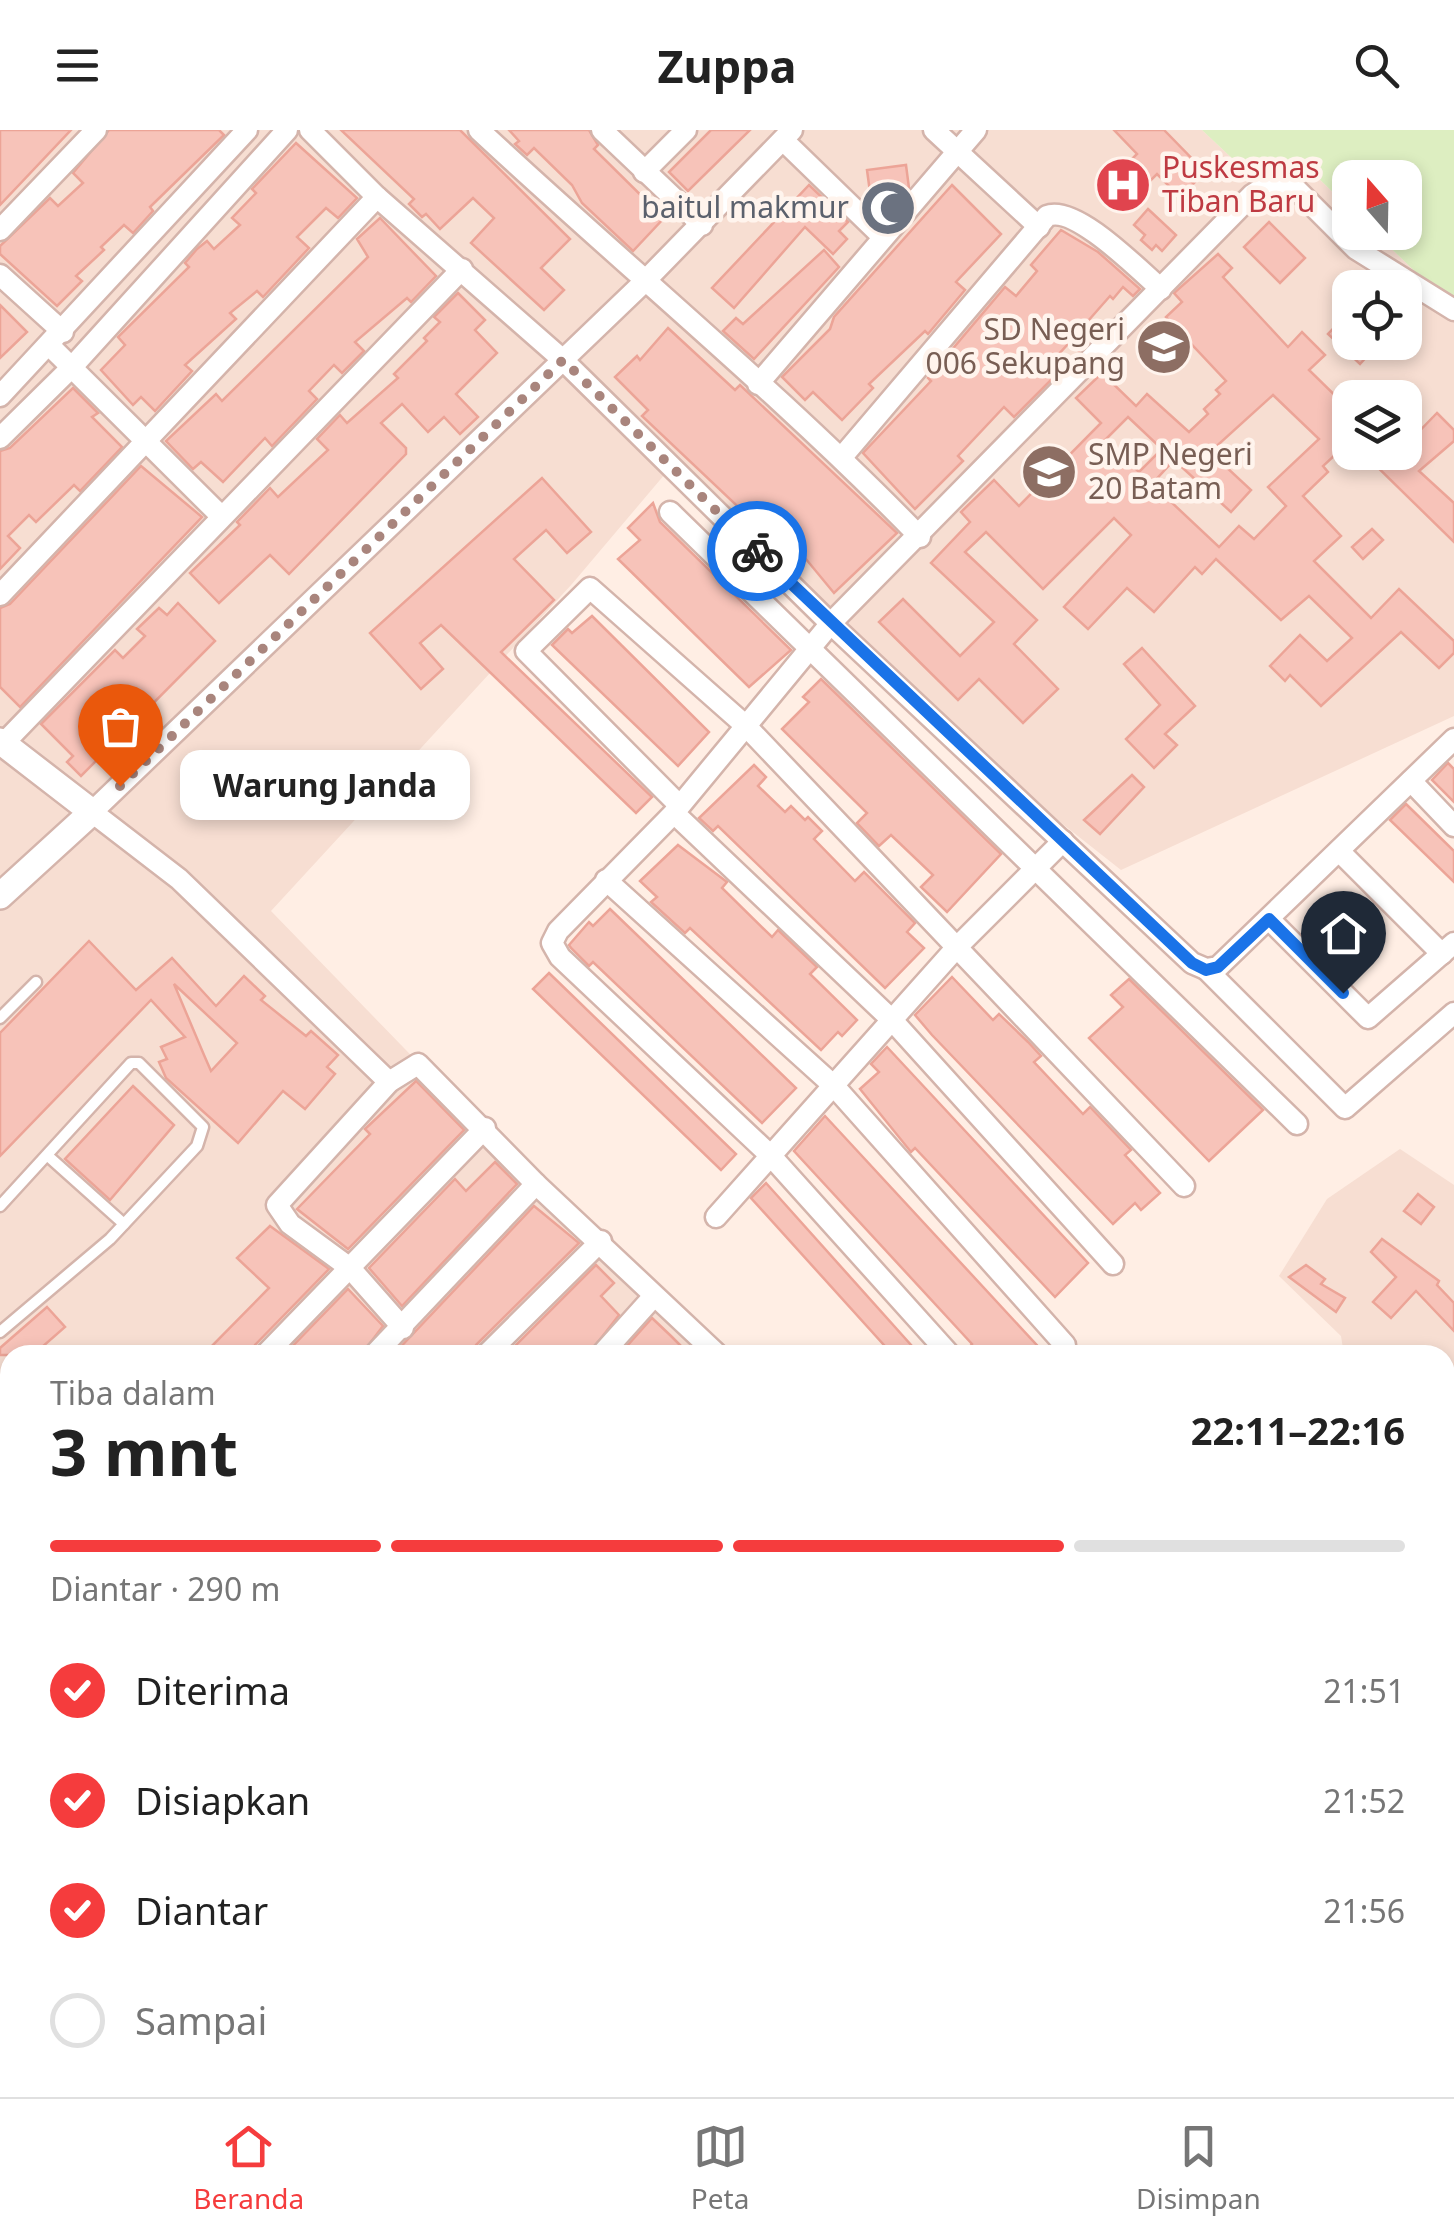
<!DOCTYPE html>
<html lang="id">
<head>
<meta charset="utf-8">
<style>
	:root { --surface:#fff; --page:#f6f6f6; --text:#222; --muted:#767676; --line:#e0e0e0; --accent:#f53c3d }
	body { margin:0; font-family:"Noto Sans",sans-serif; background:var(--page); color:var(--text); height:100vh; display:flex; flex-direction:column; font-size:38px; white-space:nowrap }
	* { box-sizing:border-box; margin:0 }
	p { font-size:32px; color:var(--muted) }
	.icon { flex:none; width:55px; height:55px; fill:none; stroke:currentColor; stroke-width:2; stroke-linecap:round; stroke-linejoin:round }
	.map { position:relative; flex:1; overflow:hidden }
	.drawer { position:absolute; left:0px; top:1215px; width:1455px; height:752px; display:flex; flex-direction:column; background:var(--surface); border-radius:30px 30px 0 0; box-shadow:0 5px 15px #0003 }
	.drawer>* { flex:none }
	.needle { width:65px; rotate:340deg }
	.fabs { position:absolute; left:1332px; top:30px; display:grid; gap:20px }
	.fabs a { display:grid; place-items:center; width:90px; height:90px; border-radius:20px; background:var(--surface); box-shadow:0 5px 15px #0003; font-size:50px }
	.pin { position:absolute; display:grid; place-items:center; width:85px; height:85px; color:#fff; margin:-102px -42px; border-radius:50% 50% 50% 0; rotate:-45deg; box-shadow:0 0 10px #0007 }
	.pin .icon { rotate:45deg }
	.courier { position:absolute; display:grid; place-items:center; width:100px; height:100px; margin:-50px; border:8px solid #1a73e8; border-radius:50%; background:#fff; color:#222; box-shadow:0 2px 12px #0007 }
	.bubble { position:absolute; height:70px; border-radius:20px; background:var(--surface); box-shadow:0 5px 15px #0003; font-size:32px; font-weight:700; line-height:70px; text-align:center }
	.headline em { font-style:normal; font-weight:700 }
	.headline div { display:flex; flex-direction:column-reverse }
	.headline { display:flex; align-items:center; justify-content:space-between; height:170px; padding:0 50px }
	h1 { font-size:65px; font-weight:700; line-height:75px }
	.bar { display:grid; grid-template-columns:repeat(4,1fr); gap:15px 10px; align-content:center; height:120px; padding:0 50px }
	.bar i { height:12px; border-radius:8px; background:var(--line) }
	.bar .active { background:var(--accent) }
	.bar p { grid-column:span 4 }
	ol { padding:0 50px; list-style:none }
	li { display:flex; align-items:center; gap:30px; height:110px }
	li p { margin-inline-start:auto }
	li .icon { padding:10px; border-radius:50%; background:var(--accent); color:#fff; stroke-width:4 }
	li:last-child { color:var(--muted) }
	li i { width:55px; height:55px; border:5px solid var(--line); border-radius:50% }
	header { display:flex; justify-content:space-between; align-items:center; height:130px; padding:0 50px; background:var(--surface); font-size:45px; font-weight:700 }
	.dock { display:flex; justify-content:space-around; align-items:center; height:140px; border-top:2px solid var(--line); background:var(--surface); font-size:28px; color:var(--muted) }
	.dock a { display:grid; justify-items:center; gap:5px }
	.dock .active { color:var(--accent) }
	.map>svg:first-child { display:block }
	.residential { fill:#f7ded2; fill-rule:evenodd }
	.green { fill:#ddeec1 }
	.building { fill:#f7c3b9; stroke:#eca497; stroke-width:2.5; fill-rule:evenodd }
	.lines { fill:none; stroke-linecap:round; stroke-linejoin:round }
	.service-casing { stroke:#d4b4ab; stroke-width:15 }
	.minor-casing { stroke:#d4b4ab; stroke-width:25 }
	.tertiary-casing { stroke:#d4b4ab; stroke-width:30 }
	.service { stroke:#fff; stroke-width:10 }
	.minor { stroke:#fff; stroke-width:20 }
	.tertiary { stroke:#fff; stroke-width:25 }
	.done { stroke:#a9857d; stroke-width:10; stroke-dasharray:0 18 }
	.route { stroke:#1a73e8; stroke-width:12 }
	.labels { text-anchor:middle; stroke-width:9; stroke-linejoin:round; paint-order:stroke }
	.health-label { font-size:30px; fill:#be3a42; stroke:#fff4ed; text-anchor:start }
	.worship-label { font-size:30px; fill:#5b616d; stroke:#fff4ed; text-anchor:end }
	.education-label { font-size:30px; fill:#785e54; stroke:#fff4ed; text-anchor:end }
</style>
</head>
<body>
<header><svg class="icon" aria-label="menu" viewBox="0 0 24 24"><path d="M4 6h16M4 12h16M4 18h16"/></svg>Zuppa<svg class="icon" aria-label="search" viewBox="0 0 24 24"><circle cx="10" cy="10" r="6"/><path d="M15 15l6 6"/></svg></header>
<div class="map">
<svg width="1454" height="1967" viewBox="0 0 1454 1967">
	<rect width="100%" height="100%" fill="#ffeee4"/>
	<!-- residential -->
	<g class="residential">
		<path d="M0 0H1202L1254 49 1308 38 1350 79V102L1375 103 1454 179V586L1121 740 846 523 665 344 572 454 271 781 702 1225H10V1958H819L824 1967H0ZM1350 158H1405V212H1350ZM1350 268H1405V322H1350Z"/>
		<polygon points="1400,1019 1454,1055 1454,1407 1445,1399 1445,1225 1344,1225 1341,1206 1279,1146 1327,1069"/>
	</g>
	<!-- green -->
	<polygon class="green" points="1202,0 1454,0 1454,179 1375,103 1405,102 1405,48 1350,48 1350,79 1308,38 1254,49"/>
	<!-- building -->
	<g class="building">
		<polygon points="0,0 71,0 0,75"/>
		<polygon points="109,0 219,0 224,5 150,77 153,81 133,103 124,95 101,117 104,120 76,146 82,151 57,176 0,124 0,116 50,68 58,76 83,53 73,43"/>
		<polygon points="341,0 460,0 570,109 541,138 564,160 544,180 471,113 494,88 473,68 440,99 426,84 422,87 409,74 414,69"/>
		<polygon points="509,0 589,0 598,15 594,19 664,88 633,121 582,73 572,55 534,18 527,25 515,14 519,11"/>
		<polygon points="711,0 750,0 688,61 669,42"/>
		<polygon points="1114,0 1164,0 1205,42 1180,67 1157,44 1149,52 1129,32 1137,24"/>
		<polygon points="296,13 357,68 338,88 326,78 297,107 309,118 263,167 257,161 230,183 236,189 185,235 192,241 155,281 141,267 133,275 101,240 125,215 118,207 189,137 185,133 197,119 207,111 214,119 240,95 232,88 256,63 252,59"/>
		<polygon points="906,35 909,58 895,74 872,77 867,40"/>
		<polygon points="809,55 848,92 839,101 847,109 833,124 805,97 734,178 712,158"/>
		<polygon points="952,55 1001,104 956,152 965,160 928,204 925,201 869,254 873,258 842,290 813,262 805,270 782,247 830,199 834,187"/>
		<polygon points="1148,79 1176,105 1162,121 1156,115 1152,120 1141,110 1145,105 1134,95"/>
		<polygon points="380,88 436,146 411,172 407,168 355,212 364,221 342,243 334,235 309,261 317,269 272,316 265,308 223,352 201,332 193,339 166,311 216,264 222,271 368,127 357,109"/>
		<polygon points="1269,92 1305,128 1280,153 1244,117"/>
		<polygon points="1061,100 1098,122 1140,159 1133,166 1123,157 1113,169 1110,166 1088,191 1097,198 1090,210 1079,221 1069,213 1047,237 1056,245 1014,287 1004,277 958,326 963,331 915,379 863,323 931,251 928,248 1005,157 1016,166 1037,141 1031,135"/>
		<polygon points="824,120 839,137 754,229 723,201 736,188 743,194"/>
		<path d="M1218 124 1232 138 1223 147 1288 217 1302 202 1325 225 1309 240 1350 280V311L1323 336 1328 342 1303 366 1341 406 1314 431 1371 488 1399 459 1454 511V523L1439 538 1401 502 1321 576 1290 545 1285 551 1270 536 1300 505 1327 531 1352 508 1309 466 1281 490 1216 429 1202 444 1195 437 1154 482 1127 458 1088 499 1064 477 1131 405 1114 388 1043 459 986 402 965 422 1037 490 1014 514 1058 559 1023 593 979 549 958 570 879 492 903 469 960 526 994 492 931 433 970 392 961 382 994 350 1019 376 1101 293 1076 268 1102 243 1136 276 1147 264 1189 302 1208 284 1204 279 1220 264 1216 260 1226 251 1166 187 1182 172 1174 163ZM1273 265 1319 309 1268 357 1286 376 1254 409 1239 396 1219 417 1152 354 1174 330 1231 382 1251 360 1210 322ZM1128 287 1162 319 1139 342 1105 310Z"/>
		<polygon points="458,163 485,190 475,200 497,223 456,264 478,287 460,304 444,287 428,302 402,274 381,293 406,318 406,324 289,444 270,425 219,473 190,443 240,395 237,392 270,358 278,367 328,320 317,309 340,285 347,293 398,248 394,244 427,211 424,208 440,192 434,187"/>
		<polygon points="0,175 27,202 0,228"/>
		<polygon points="1350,181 1350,212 1380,212 1360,234 1328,204"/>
		<polygon points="668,198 735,260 740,255 897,403 834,463 796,417 777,399 773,404 753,386 751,389 642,286 648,280 615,247 637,226 640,230"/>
		<polygon points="73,258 98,283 92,287 122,317 80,361 74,355 36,392 29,385 8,406 20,418 0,439 0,321 10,318"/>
		<polygon points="1437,283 1454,300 1454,311 1419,341 1454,373 1454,412 1362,322 1405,322 1405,316"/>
		<polygon points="141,336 202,387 20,577 0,557 0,478 10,474"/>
		<polygon points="542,348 591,402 567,423 546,400 514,429 554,470 501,522 652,667 636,683 441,495 420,513 443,539 421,559 370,503"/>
		<polygon points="653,373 660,392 791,520 749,557 618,429 640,410 628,398"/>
		<polygon points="1372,399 1383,410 1363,429 1352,417"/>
		<polygon points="178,473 215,511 81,646 67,632 73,626 41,594 115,520 123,528 145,506 137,499 159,478 167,485"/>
		<polygon points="592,486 709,602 678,636 552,515 568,499 572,503"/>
		<polygon points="1142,518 1195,576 1165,604 1177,615 1154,638 1126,609 1160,575 1124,534"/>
		<polygon points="821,549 1001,724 947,782 921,757 933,745 891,705 879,716 857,693 867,683 782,599 809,572 803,567"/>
		<polygon points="1448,633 1454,639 1454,672 1432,650"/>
		<polygon points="754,635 766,647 758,656 785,682 791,676 805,690 808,687 822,701 814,709 855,751 864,742 915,793 907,802 924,818 885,858 718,696 713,701 699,688"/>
		<polygon points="1132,645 1144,657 1100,704 1084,690"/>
		<polygon points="1406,674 1454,721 1454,752 1390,690"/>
		<polygon points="678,715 727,752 722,758 772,807 778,800 817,837 810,844 857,890 842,906 838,902 821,920 690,798 685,803 651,772 657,767 640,751"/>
		<polygon points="610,779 796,958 762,993 593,832 589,836 571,818 569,815 589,792 593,796"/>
		<path d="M89 811 136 860 172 828 216 876 244 846 265 866 261 870 306 906 311 901 338 925 327 937 335 944 305 979 283 961 238 1013 166 948 159 932 167 929 161 917 185 907 151 870 0 1026V903ZM174 854 237 913 211 941 204 925Z"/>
		<polygon points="549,843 736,1024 721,1040 533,859"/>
		<polygon points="952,847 993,890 999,884 1028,912 1041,926 1034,932 1083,984 1090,977 1131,1020 1125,1025 1160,1063 1141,1080 1135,1073 1113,1094 932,905 915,885"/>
		<polygon points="1129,849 1263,980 1209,1031 1089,908 1123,877 1111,865"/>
		<polygon points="887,917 1088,1133 1055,1167 915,1018 911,1022 860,959 879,942 871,934"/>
		<polygon points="416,951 464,1000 348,1119 297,1079 370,1004 365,999"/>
		<polygon points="133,956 174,995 110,1070 65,1029"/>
		<polygon points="825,986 1046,1225 963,1225 972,1214 794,1021"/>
		<polygon points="495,1032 517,1054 402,1176 369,1138 455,1049 466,1061"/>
		<polygon points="766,1053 920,1225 893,1225 751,1068"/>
		<polygon points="1418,1064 1434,1077 1421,1094 1404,1081"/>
		<polygon points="534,1076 579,1113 476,1215 473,1225 393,1225"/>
		<polygon points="270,1096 329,1139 255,1215 252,1225 203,1225 269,1158 237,1128"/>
		<polygon points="1382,1109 1439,1151 1437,1155 1454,1173 1454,1201 1416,1161 1391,1188 1373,1172 1396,1147 1371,1122"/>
		<polygon points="596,1135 614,1153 601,1166 619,1185 588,1225 506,1225"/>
		<polygon points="1306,1135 1325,1149 1321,1154 1345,1168 1336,1182 1289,1147"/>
		<polygon points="348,1159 383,1196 361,1225 284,1225"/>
		<polygon points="47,1177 65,1197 33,1225 0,1225 0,1218"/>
		<polygon points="652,1188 671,1206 690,1225 619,1225"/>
	</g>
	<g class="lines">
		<!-- service casing -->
		<g class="service-casing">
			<g id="service">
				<polyline points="0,888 36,852"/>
				<polyline points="48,1026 124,1094"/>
				<polyline points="0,1076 131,933 139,933 203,997 197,1016 110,1109 0,1202"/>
			</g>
		</g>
		<!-- minor casing -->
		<g class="minor-casing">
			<g id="minor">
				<polyline points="310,0 377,67 563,230 828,491 1192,833 1206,839 1218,837 1454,609"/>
				<path d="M479 0C625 136 781 264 920 407"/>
				<polyline points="602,0 702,95"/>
				<polyline points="934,0 1039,97"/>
				<polyline points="783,10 882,106"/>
				<polyline points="644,42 686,0"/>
				<polyline points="0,100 96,0"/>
				<polyline points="0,145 63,202"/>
				<polyline points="50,216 221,386"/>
				<polyline points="758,254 976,0"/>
				<polyline points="0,266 247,0"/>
				<polyline points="0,308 72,237 287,0"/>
				<path d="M842 327 1047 86C1075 74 1139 140 1161 159"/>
				<polyline points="670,382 1297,994"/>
				<polyline points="0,465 377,67"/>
				<polyline points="3,614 462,139"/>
				<polyline points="1411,651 1454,696"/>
				<polyline points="677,673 526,521 590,458 746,596 1184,1056"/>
				<polyline points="674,683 558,801 552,813 560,827 771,1026 950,1225"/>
				<polyline points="1339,721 1442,824"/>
				<polyline points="606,750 834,956 1065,1215"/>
				<polyline points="1269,789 1368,888 1454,813"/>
				<polyline points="1206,839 1345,978 1454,883"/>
				<polyline points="389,952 179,749 92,682 643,153 792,0"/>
				<polyline points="716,1087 957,817 1063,711"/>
				<polyline points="1113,1134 892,890 674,683 831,493 1252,65 1266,56 1293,56 1356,119 1454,180"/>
				<polyline points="403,1198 350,1138 290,1094 277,1075 389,952 418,934 536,1054 718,1225"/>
				<polyline points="265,1225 485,998"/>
				<polyline points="374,1225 536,1054"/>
				<polyline points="486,1225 601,1111"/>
				<polyline points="601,1225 654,1166"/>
				<polyline points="0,1407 10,1397"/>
				<polyline points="0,1451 10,1460"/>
				<polyline points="0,1523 10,1513"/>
				<polyline points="0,1554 10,1563"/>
				<polyline points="0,1661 10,1670"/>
				<polyline points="0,1703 10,1692"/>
				<polyline points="0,1764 10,1773"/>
				<polyline points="0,1826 10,1813"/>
				<polyline points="174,1958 185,1967"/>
				<polyline points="225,1958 236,1967"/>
				<polyline points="339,1958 349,1967"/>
				<polyline points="457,1958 468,1967"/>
				<polyline points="587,1958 591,1967"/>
				<polyline points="81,1967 90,1958"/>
				<polyline points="495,1967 503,1958"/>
			</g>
		</g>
		<!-- tertiary casing -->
		<g class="tertiary-casing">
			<polyline id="tertiary" points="0,611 92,682 0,766"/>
		</g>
		<!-- service -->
		<use href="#service" class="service"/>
		<!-- minor -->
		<use href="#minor" class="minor"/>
		<!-- tertiary -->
		<use href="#tertiary" class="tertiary"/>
	</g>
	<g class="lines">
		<!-- done -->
		<polyline class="done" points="120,656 563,230 757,421"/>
		<!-- route -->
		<polyline class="route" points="757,421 1192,833 1206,840 1218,837 1269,789 1343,863"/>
	</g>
	<!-- icons -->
	<defs>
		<g id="hospital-disc" transform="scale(2.875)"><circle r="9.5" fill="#e0444e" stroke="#fff4ed"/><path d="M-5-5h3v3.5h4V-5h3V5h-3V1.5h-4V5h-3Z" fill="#fff"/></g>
		<g id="mosque-disc" transform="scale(2.875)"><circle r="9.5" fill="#6b7280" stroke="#fff4ed"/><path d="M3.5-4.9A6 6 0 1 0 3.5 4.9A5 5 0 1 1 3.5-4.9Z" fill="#fff"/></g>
		<g id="school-disc" transform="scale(2.875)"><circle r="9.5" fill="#8d6e63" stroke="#fff4ed"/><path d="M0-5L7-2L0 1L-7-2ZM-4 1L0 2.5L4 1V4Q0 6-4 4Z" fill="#fff"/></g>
	</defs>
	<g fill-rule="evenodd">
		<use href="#hospital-disc" x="1123" y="55"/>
		<use href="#mosque-disc" x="888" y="78"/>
		<use href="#school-disc" x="1164" y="217"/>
		<use href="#school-disc" x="1049" y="342"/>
	</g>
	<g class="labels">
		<!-- health labels -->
		<g class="health-label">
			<text x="1162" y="48">Puskesmas<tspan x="1162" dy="34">Tiban Baru</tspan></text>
		</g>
		<!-- worship labels -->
		<g class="worship-label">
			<text x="849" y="88">baitul makmur</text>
		</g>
		<!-- education labels -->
		<g class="education-label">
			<text x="1125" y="210">SD Negeri<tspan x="1125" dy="34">006 Sekupang</tspan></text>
			<text x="1088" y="335" text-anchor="start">SMP Negeri<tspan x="1088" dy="34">20 Batam</tspan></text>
		</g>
	</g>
</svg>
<div class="fabs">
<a><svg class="needle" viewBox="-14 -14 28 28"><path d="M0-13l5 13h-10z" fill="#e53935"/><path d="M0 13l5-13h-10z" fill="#767676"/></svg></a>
<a><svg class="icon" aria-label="locate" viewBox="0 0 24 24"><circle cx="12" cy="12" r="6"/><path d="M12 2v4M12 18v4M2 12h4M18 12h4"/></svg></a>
<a><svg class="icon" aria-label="layers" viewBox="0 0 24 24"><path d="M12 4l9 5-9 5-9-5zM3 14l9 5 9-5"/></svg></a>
</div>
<div class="pin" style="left:120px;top:656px;background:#ea580c"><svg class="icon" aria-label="bag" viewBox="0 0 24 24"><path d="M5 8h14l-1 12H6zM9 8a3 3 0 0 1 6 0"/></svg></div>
<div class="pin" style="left:1343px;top:863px;background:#1f2937"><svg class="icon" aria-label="home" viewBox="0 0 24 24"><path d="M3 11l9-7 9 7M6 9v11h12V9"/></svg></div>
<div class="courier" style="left:757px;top:421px"><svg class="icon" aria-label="bike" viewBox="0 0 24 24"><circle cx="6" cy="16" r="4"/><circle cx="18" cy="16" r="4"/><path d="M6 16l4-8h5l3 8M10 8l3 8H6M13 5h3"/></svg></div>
<div class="bubble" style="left:180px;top:620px;width:290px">Warung Janda</div>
<section class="drawer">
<div class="headline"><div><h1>3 mnt</h1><p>Tiba dalam</p></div><em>22:11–22:16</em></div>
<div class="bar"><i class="active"></i><i class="active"></i><i class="active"></i><i></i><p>Diantar · 290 m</p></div>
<ol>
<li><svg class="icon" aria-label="check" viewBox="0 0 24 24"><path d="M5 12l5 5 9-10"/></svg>Diterima<p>21:51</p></li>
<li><svg class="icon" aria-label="check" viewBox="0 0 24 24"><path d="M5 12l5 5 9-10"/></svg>Disiapkan<p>21:52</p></li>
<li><svg class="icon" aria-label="check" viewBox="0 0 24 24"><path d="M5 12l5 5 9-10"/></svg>Diantar<p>21:56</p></li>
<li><i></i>Sampai</li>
</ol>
</section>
</div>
<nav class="dock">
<a class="active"><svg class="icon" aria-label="home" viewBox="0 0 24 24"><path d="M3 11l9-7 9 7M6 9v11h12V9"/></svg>Beranda</a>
<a><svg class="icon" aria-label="map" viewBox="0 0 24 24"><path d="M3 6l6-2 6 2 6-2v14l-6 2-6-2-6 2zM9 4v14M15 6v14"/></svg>Peta</a>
<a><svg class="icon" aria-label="saved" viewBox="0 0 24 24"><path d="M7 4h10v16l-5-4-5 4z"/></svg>Disimpan</a>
</nav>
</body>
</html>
